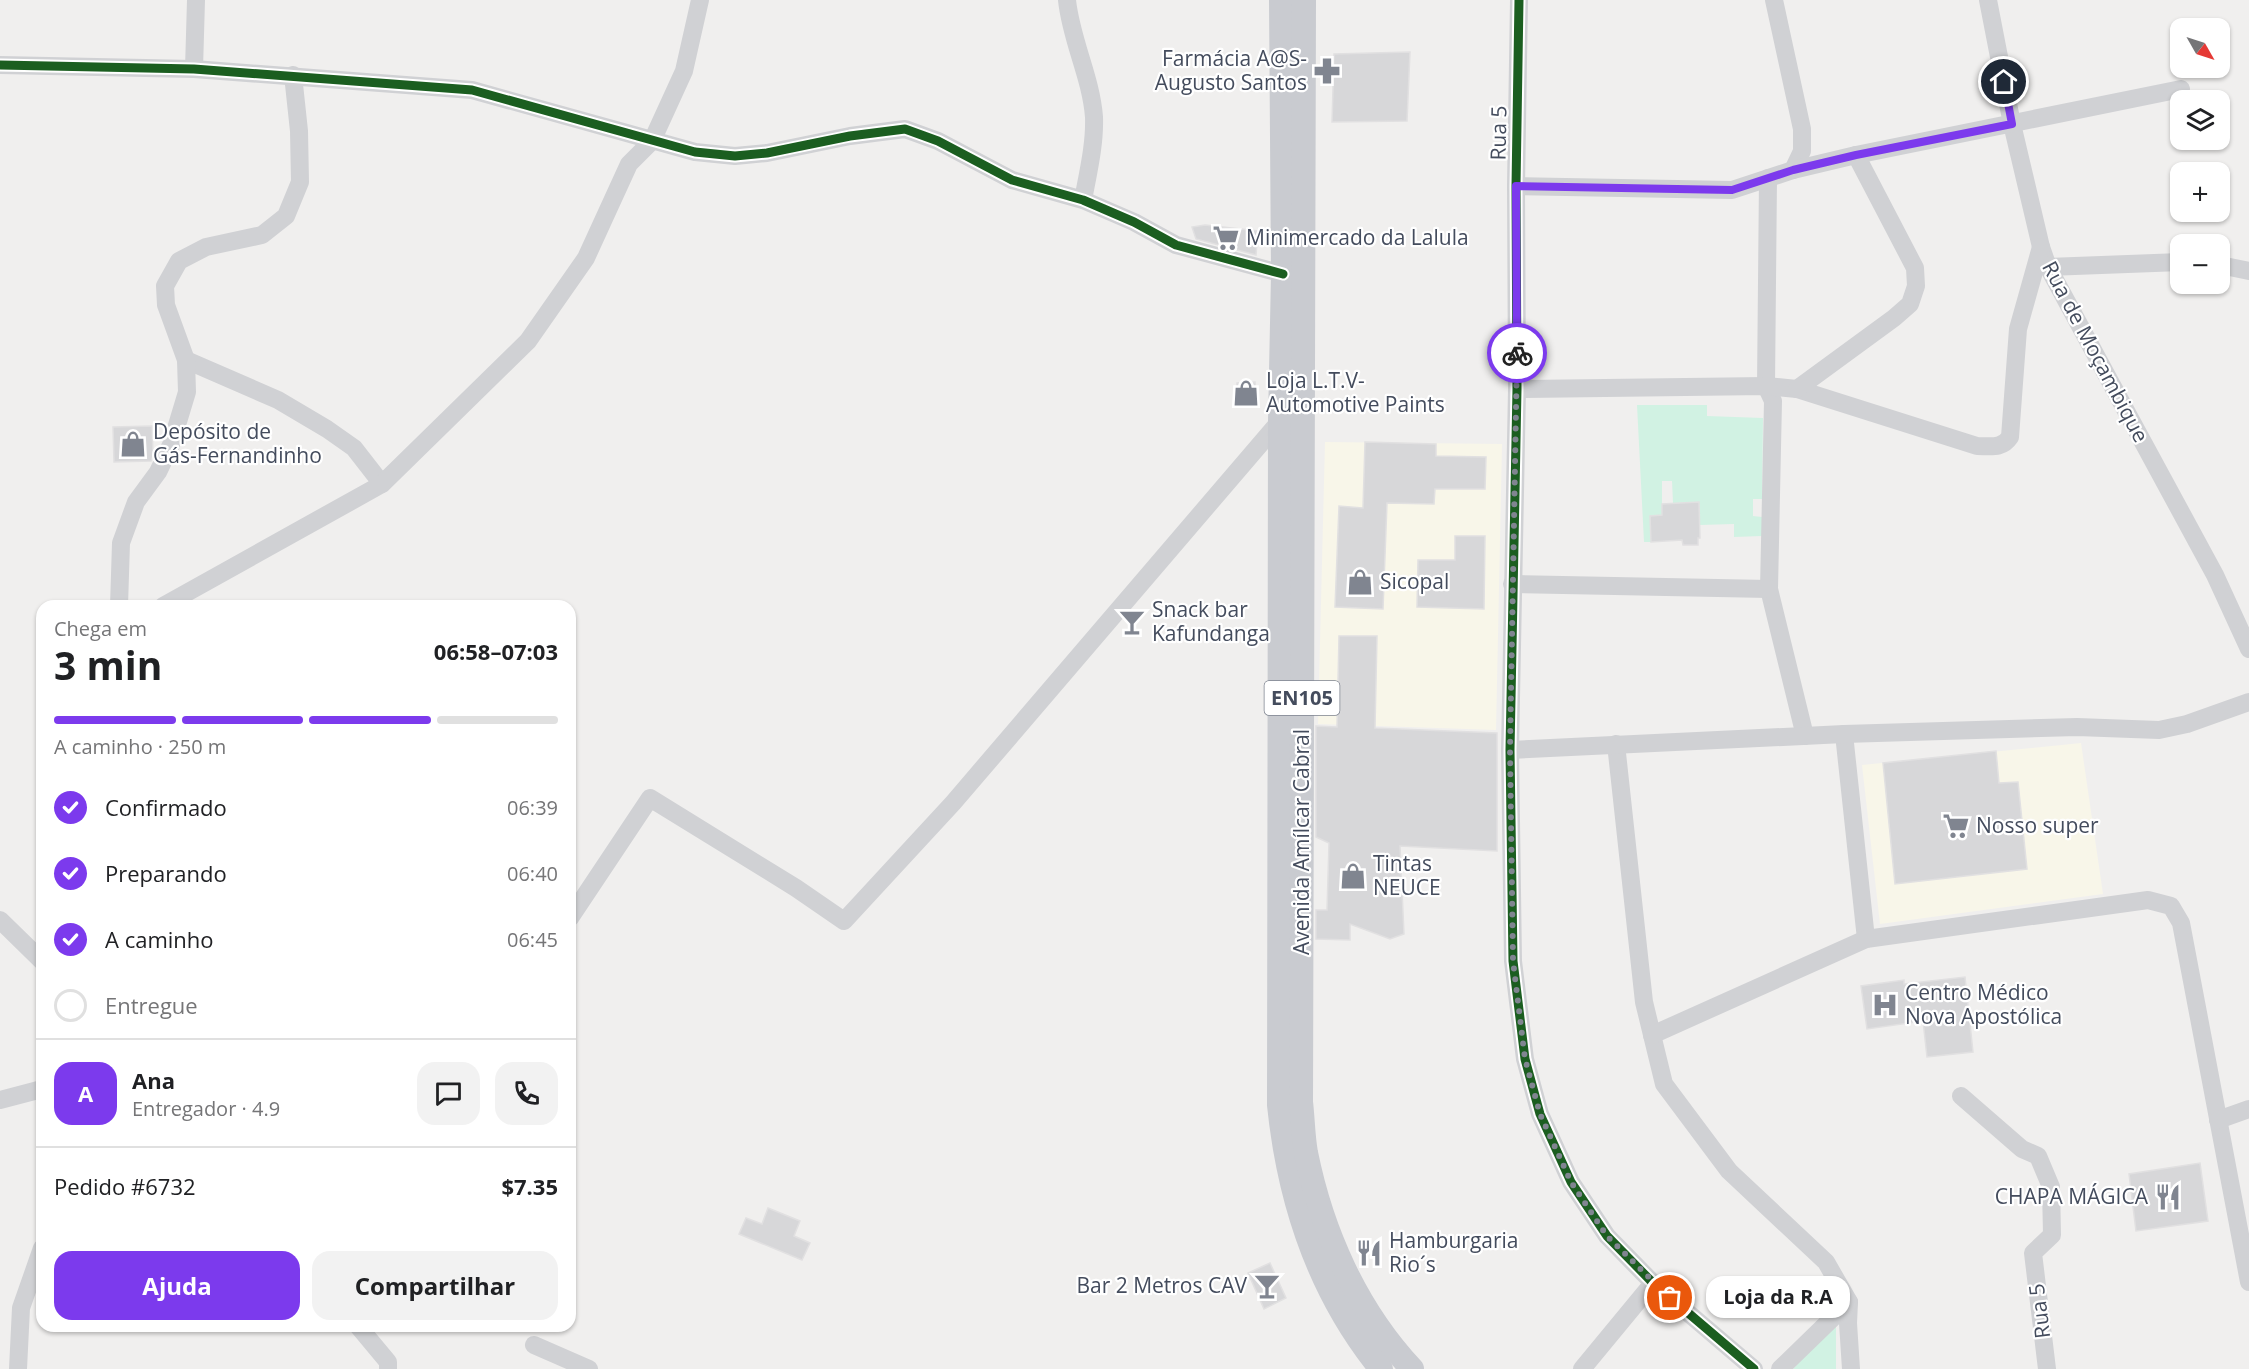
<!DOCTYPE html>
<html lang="pt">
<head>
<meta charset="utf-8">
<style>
	:root { --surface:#fff; --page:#f2f2f2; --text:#202124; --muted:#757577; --line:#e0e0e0; --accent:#7c3aed }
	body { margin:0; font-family:"Open Sans",sans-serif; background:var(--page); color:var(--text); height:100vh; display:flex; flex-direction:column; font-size:22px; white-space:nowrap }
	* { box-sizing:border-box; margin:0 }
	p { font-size:20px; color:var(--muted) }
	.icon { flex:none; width:33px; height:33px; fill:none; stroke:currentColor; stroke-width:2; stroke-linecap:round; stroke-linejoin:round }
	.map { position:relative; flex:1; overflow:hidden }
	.drawer { position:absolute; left:36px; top:600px; width:540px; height:732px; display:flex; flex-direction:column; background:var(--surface); border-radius:18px; box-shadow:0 2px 4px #0004 }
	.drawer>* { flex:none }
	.needle { width:39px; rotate:129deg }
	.buttons { position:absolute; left:2170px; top:18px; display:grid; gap:12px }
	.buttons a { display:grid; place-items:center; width:60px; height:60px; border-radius:12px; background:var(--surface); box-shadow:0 2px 4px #0004; font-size:30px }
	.pin { position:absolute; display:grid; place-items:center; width:51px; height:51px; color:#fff; margin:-26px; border:3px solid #fff; border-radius:50%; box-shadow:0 2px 6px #0007 }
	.courier { position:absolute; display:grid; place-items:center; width:60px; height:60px; margin:-30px; border:4px solid #7c3aed; border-radius:50%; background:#fff; color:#222; box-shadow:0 2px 8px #0007 }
	.bubble { position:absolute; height:42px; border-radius:18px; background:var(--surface); box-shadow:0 2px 4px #0004; font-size:20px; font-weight:700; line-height:42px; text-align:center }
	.overview em { font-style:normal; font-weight:700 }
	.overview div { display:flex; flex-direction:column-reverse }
	.overview { display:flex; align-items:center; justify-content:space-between; height:102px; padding:0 18px }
	h1 { font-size:39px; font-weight:700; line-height:45px }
	.bar { display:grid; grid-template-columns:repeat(4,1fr); gap:9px 6px; align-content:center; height:72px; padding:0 18px }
	.bar i { height:8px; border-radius:4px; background:var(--line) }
	.bar .current { background:var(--accent) }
	.bar p { grid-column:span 4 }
	.line { display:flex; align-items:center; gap:15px; padding:0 18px; border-top:2px solid var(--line) }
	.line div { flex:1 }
	.round { display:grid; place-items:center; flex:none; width:63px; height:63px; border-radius:18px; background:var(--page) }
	ol { padding:0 18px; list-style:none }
	li { display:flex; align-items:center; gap:18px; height:66px }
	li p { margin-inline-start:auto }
	li .icon { padding:6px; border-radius:50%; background:var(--accent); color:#fff; stroke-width:4 }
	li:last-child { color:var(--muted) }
	li i { width:33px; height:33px; border:3px solid var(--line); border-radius:50% }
	.button { display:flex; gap:12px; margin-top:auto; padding:12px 18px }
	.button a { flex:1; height:69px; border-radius:18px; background:var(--accent); color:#fff; font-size:24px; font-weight:700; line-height:69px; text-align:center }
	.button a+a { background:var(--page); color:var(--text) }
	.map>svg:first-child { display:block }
	.commercial { fill:#f8f6e9 }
	.green { fill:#d1f2e3 }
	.building { fill:#d7d7d9; stroke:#e1e0e1; stroke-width:1.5 }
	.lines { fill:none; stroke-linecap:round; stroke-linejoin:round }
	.minor { stroke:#d0d1d4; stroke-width:18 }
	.major { stroke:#c9cbd0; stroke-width:24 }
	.cycleway-casing { stroke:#fff; stroke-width:13 }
	.cycleway { stroke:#1b5e20; stroke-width:9 }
	.done { stroke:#808590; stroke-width:6; stroke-dasharray:0 10.8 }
	.route { stroke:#7c3aed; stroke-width:8 }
	.labels { text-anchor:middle; stroke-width:4.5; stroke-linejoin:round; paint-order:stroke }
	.shield { fill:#fff; stroke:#7c828e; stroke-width:1.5 }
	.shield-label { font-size:20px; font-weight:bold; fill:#444c5d }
	.poi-label { font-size:21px; fill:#444c5d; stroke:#fff; text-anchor:start }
	.street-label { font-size:21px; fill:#444c5d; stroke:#fff }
</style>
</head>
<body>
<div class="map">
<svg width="2249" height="1369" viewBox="0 0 2249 1369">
	<rect width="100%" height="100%" fill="#f0efee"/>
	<!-- commercial -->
	<g class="commercial">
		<polygon points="1325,442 1502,444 1496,730 1318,724"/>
		<polygon points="2081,743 2103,894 1880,924 1862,765"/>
	</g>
	<!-- green -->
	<g class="green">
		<polygon points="1637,405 1707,405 1707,416 1763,418 1762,499 1753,499 1753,516 1762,517 1762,536 1734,537 1734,524 1700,525 1699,502 1673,503 1672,481 1662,481 1662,515 1650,516 1651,542 1644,542"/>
		<polygon points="1836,1322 1836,1369 1793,1369"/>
	</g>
	<!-- building -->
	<g class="building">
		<polygon points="1410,52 1407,121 1332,122 1334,54"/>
		<polygon points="1205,225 1258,231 1256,255 1196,239 1192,227"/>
		<polygon points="1255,382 1256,404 1237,406 1237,383"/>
		<polygon points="152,426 153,456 151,461 114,462 113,427"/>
		<polygon points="1365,442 1436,444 1436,456 1486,457 1485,489 1435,489 1434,504 1387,503 1383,609 1335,607 1339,506 1363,508"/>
		<polygon points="1699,502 1700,538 1698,538 1698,545 1683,545 1682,540 1651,542 1650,516 1662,515 1662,504"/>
		<polygon points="1455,536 1485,536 1484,609 1417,607 1418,560 1455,560"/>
		<polygon points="1339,636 1377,636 1375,728 1497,733 1497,851 1400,846 1404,934 1390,939 1350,924 1350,940 1316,939 1316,910 1327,910 1329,843 1316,837 1316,726 1337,727"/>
		<polygon points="1996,751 1999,783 2018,782 2027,869 1895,884 1883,763"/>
		<polygon points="1965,977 1973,1052 1927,1057 1923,1021 1867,1029 1861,986 1904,980 1904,984"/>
		<polygon points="2200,1163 2208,1221 2136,1231 2129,1174"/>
		<polygon points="768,1208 800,1221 794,1236 810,1243 802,1260 739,1234 746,1218 762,1224"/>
		<polygon points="1270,1263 1286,1298 1264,1309 1248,1273"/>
	</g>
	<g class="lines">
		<!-- minor -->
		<g class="minor">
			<path d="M1067 0C1071 40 1091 77 1094 117 1095 144 1088 173 1083 200"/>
			<polyline points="1519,0 1516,186 1517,389 1510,750 1513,961 1525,1059 1540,1114 1571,1182 1607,1236 1653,1283 1754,1369"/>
			<polyline points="1774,0 1802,129 1802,151 1793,170"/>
			<polyline points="1988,0 2012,124 2041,247 2048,267 2215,575 2249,649"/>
			<polyline points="0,65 194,69 472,90 695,152 735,156 767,153 850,136 905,129 938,141 1012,180 1083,200 1134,222 1176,245 1283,274"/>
			<polyline points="194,69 196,0"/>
			<polyline points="1768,178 1766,386 1773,401 1769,589 1805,736"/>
			<polyline points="1516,186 1732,190 1793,170 1856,155 2181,89"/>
			<polyline points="2220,265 2249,271"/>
			<polyline points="2048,267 2181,262"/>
			<polyline points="186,360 278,400 327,429 354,448 382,484"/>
			<path d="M1517 389 1766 386 1797 389 1977 446C1991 446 2002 449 2010 437L2018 329 2041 247"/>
			<polyline points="1797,389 1894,318 1910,304 1916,286 1915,268 1856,155"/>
			<polyline points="1512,584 1769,589"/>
			<polyline points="119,606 121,543 136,502 158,472 171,445 187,392 186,360 166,305 165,286 179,261 206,247 262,235 286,216 300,182 299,131 293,75"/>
			<polyline points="163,606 382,484 528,341 586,258 629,164 652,141 684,71 700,0"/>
			<polyline points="1844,734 1866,939"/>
			<polyline points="1616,744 1644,1002 1664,1084 1729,1171 1826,1262 1849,1302 1848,1323 1851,1369"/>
			<polyline points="1510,750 1844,734 2077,727 2159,730 2187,724 2249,702"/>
			<polyline points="570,918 650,798 796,888 844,921 953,803 1280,421"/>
			<polyline points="0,920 42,961"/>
			<polyline points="1652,1035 1866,939 2148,900 2171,906 2181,923 2249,1282"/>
			<polyline points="1961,1096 2022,1149 2038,1156 2051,1187 2052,1235 2033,1253 2047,1369"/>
			<polyline points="0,1100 42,1089"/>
			<polyline points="2218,1120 2249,1109"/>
			<polyline points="358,1326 388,1362 388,1369"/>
			<polyline points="534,1345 589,1369"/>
			<polyline points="18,1369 21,1308 42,1248"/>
			<polyline points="1582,1369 1653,1283"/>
			<polyline points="1780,1369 1849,1302"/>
		</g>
		<!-- major -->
		<g class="major">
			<path d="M1281 0 1283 274 1280 421 1279 1105C1289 1202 1319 1293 1381 1369"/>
			<path d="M1304 0 1301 1102C1303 1119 1303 1136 1306 1153 1322 1232 1356 1309 1412 1369"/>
		</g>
		<!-- cycleway casing -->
		<g class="cycleway-casing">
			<g id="cycleway">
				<polyline points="1519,0 1516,186 1517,389 1510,750 1513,961 1525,1059 1540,1114 1571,1182 1607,1236 1653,1283 1754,1369"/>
				<polyline points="0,65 194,69 472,90 695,152 735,156 767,153 850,136 905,129 938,141 1012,180 1083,200 1134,222 1176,245 1283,274"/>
			</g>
		</g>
		<!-- cycleway -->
		<use href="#cycleway" class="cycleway"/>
	</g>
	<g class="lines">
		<!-- done -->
		<polyline class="done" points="1517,353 1510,750 1513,961 1525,1059 1540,1114 1571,1182 1607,1236 1670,1298"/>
		<!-- route -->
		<polyline class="route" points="1517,353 1516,186 1732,190 1793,170 1856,155 2012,124 2004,82"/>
	</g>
	<!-- icons -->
	<defs>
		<g id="pharmacy-bare" transform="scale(2.07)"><path d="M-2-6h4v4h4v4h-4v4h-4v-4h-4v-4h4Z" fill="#808590" stroke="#fff" stroke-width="2.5" paint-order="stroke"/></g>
		<g id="supermarket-bare" transform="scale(2.07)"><path d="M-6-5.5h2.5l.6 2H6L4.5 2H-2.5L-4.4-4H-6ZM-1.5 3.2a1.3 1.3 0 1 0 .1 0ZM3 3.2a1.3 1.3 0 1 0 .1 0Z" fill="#808590" stroke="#fff" stroke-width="2.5" paint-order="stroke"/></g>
		<g id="shop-bare" transform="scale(2.07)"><path d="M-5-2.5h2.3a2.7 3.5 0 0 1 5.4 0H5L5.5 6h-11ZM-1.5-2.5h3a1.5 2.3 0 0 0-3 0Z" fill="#808590" stroke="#fff" stroke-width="2.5" paint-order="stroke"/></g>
		<g id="bar-bare" transform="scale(2.07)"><path d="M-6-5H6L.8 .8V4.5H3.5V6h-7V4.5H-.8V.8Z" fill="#808590" stroke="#fff" stroke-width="2.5" paint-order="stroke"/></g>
		<g id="hospital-bare" transform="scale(2.07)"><path d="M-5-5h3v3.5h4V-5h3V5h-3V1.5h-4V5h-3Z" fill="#808590" stroke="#fff" stroke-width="2.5" paint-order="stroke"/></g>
		<g id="restaurant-bare" transform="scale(2.07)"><path d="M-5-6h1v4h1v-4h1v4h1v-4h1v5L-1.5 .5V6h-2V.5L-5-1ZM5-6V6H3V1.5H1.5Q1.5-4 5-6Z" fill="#808590" stroke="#fff" stroke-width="2.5" paint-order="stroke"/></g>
	</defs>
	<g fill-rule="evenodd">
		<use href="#pharmacy-bare" x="1327" y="71"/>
		<use href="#supermarket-bare" x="1226" y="238"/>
		<use href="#shop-bare" x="1246" y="393"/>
		<use href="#shop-bare" x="133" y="444"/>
		<use href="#shop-bare" x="1360" y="582"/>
		<use href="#bar-bare" x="1132" y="622"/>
		<use href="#supermarket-bare" x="1956" y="826"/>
		<use href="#shop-bare" x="1353" y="876"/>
		<use href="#hospital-bare" x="1885" y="1005"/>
		<use href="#restaurant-bare" x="2168" y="1197"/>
		<use href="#restaurant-bare" x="1369" y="1253"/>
		<use href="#bar-bare" x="1267" y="1286"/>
	</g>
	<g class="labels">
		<!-- shield labels -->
		<rect class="shield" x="1264.5" y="681" width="75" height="34" rx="4.5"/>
		<g class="shield-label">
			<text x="1302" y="705">EN105</text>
		</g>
		<!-- poi labels -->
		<g class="poi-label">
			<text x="1307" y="66" text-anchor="end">Farmácia A@S-<tspan x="1307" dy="24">Augusto Santos</tspan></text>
			<text x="1246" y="245">Minimercado da Lalula</text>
			<text x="1266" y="388">Loja L.T.V-<tspan x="1266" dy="24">Automotive Paints</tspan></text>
			<text x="153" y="439">Depósito de<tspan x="153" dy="24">Gás-Fernandinho</tspan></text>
			<text x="1380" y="589">Sicopal</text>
			<text x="1152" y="617">Snack bar<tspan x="1152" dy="24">Kafundanga</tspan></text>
			<text x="1976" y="833">Nosso super</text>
			<text x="1373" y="871">Tintas<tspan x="1373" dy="24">NEUCE</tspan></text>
			<text x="1905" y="1000">Centro Médico<tspan x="1905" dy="24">Nova Apostólica</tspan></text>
			<text x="2148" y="1204" text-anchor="end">CHAPA MÁGICA</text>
			<text x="1389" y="1248">Hamburgaria<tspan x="1389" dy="24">Rio´s</tspan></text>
			<text x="1247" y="1293" text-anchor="end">Bar 2 Metros CAV</text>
		</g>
		<!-- street labels -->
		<g class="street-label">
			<text transform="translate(1499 133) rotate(-89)" y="7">Rua 5</text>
			<text transform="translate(2095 352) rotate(62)" y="7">Rua de Moçambique</text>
			<text transform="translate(1302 842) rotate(-90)" y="7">Avenida Amílcar Cabral</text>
			<text transform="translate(2040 1311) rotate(-97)" y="7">Rua 5</text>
		</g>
	</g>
</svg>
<div class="buttons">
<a><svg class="needle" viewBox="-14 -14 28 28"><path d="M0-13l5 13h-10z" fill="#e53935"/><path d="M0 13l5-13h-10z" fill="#757577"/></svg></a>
<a><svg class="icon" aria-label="layers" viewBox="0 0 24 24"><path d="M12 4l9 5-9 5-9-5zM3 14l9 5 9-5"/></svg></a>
<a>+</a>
<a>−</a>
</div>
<div class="pin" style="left:1670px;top:1298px;background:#ea580c"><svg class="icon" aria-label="bag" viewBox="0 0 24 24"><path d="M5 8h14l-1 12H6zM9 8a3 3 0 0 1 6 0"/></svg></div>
<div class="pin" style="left:2004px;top:82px;background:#1f2937"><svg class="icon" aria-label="home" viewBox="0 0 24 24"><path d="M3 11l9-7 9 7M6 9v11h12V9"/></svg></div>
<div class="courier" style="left:1517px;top:353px"><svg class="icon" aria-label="bike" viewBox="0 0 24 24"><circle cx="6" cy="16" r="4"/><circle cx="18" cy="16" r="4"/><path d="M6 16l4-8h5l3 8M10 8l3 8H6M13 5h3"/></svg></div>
<div class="bubble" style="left:1706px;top:1276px;width:144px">Loja da R.A</div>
<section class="drawer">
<div class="overview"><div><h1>3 min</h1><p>Chega em</p></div><em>06:58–07:03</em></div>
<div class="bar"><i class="current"></i><i class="current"></i><i class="current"></i><i></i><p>A caminho · 250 m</p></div>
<ol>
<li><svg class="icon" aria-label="check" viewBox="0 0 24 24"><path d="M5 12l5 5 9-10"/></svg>Confirmado<p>06:39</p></li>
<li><svg class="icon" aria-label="check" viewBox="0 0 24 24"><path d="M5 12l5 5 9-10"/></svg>Preparando<p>06:40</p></li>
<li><svg class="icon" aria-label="check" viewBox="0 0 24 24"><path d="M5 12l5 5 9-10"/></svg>A caminho<p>06:45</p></li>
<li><i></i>Entregue</li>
</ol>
<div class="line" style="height:108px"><b class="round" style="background:var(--accent);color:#fff">A</b><div><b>Ana</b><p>Entregador · 4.9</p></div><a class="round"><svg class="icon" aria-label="chat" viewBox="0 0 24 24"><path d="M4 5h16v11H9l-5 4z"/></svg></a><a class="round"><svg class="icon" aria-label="phone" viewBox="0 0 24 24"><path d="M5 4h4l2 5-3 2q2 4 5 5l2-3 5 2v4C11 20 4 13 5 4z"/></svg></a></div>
<div class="line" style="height:78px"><div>Pedido #6732</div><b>$7.35</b></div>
<div class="button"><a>Ajuda</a><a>Compartilhar</a></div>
</section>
</div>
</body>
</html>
